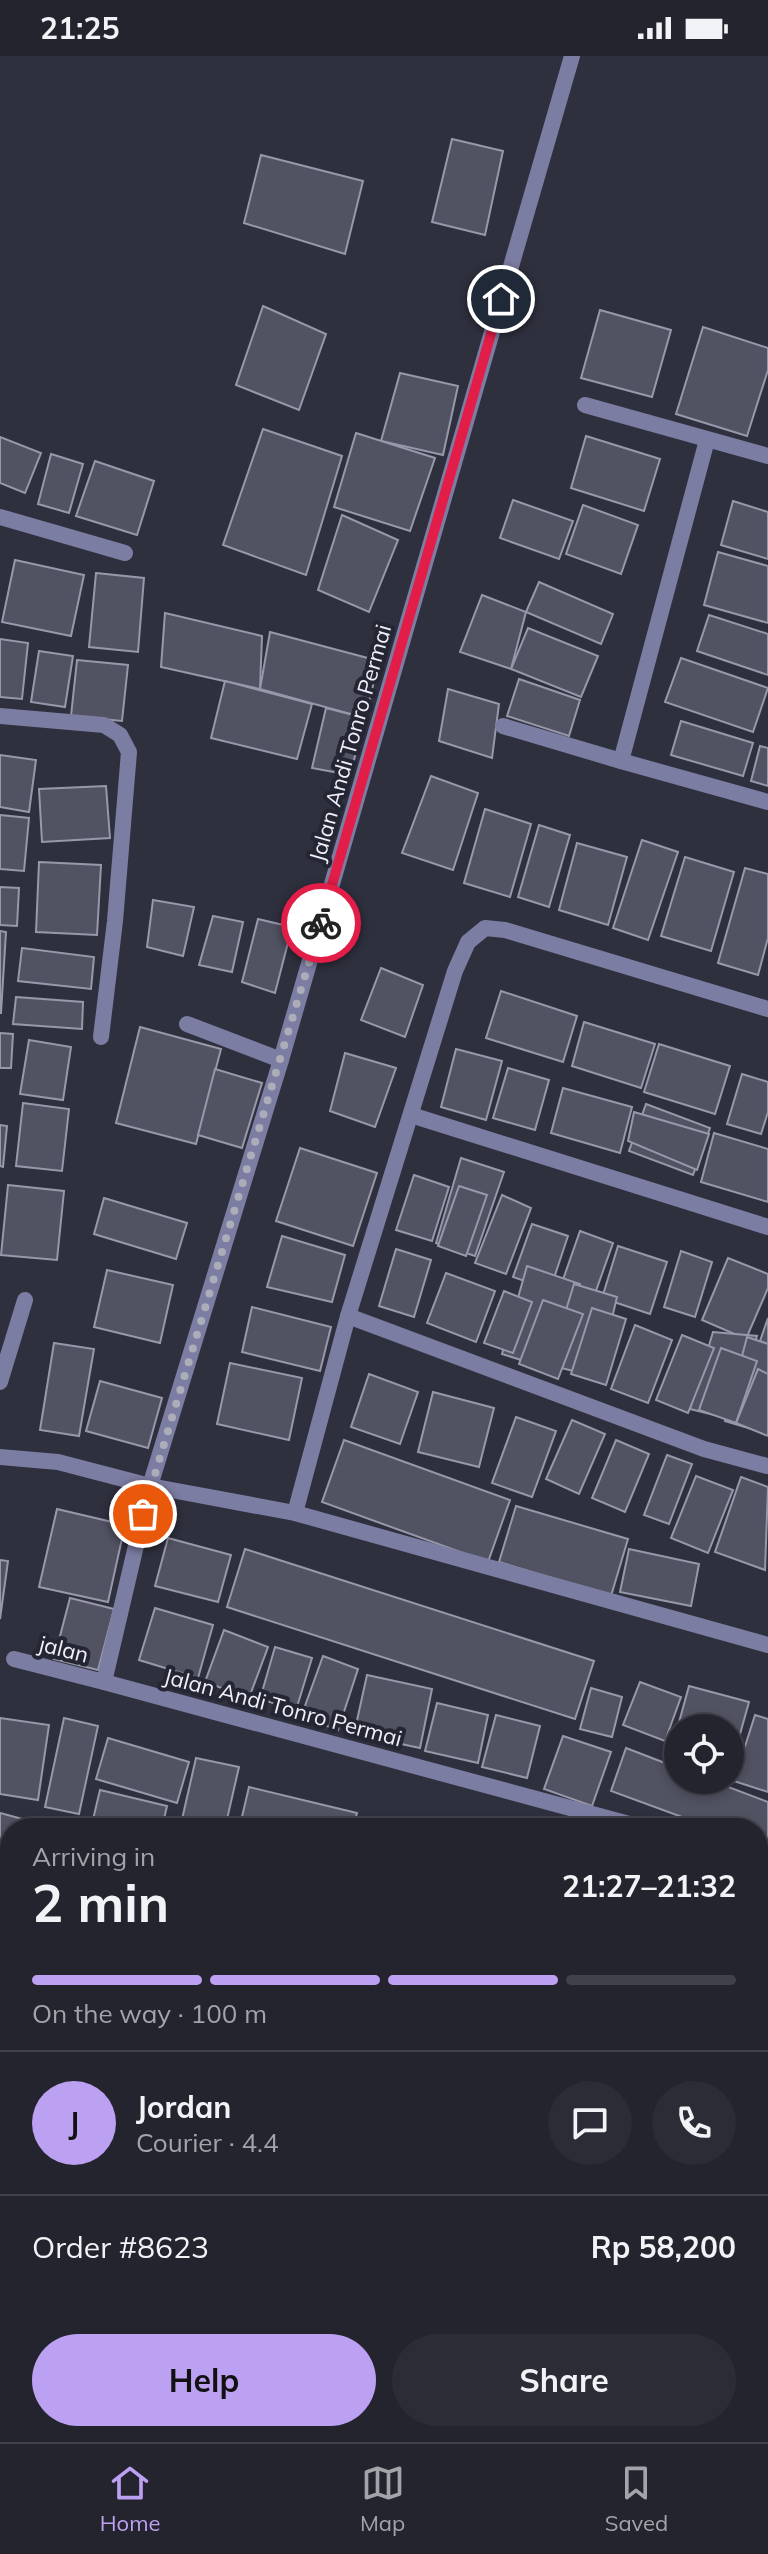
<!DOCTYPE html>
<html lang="en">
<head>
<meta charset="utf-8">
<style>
	:root { --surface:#23242e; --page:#2b2c36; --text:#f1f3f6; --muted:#a3a4aa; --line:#40414a; --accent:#bca0f2 }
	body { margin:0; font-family:Mulish,sans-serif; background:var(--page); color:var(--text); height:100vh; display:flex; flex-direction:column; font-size:30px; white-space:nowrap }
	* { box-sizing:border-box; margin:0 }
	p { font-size:26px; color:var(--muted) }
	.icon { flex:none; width:44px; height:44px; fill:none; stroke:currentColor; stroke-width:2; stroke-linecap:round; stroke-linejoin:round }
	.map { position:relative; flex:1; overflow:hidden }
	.sheet { position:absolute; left:0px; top:1762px; width:768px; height:624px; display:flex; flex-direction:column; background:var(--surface); border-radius:32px 32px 0 0; box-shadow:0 4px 12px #0003,0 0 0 2px var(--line) }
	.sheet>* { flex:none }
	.fabs { position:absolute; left:664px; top:1658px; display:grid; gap:16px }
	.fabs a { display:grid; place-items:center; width:80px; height:80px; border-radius:50%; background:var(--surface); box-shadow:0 4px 12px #0003,0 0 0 2px var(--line); font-size:40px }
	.pin { position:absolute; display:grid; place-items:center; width:68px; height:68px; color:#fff; margin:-34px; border:4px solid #fff; border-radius:50%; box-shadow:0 2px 8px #0007 }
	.courier { position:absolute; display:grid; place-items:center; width:80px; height:80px; margin:-40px; border:6px solid #e11d48; border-radius:50%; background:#fff; color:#222; box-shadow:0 2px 10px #0007 }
	.summary em { font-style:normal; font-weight:700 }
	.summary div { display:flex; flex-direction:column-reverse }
	.summary { display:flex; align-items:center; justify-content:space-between; height:136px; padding:0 32px }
	h1 { font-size:52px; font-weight:700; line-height:60px }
	.bar { display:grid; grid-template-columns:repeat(4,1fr); gap:12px 8px; align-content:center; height:96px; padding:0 32px }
	.bar i { height:10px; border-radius:6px; background:var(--line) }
	.bar .current { background:var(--accent) }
	.bar p { grid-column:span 4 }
	.line { display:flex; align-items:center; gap:20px; padding:0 32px; border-top:2px solid var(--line) }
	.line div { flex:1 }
	.round { display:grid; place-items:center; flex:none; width:84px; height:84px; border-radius:42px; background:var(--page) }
	.button { display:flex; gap:16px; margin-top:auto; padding:16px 32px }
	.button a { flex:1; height:92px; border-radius:48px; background:var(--accent); color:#111; font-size:32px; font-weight:700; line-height:92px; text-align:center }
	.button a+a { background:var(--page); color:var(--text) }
	.status { display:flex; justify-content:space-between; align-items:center; height:56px; padding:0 40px; background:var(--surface); direction:ltr }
	.status svg { height:22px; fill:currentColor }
	.dock { display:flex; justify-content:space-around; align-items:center; height:112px; border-top:2px solid var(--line); background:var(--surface); font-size:22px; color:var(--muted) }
	.dock a { display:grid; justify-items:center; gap:4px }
	.dock .current { color:var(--accent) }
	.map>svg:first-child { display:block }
	.building { fill:#515262; stroke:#9798a9; stroke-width:2 }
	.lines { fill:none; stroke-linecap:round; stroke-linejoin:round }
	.street { stroke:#7c7da2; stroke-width:16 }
	.done { stroke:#acadb8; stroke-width:8; stroke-dasharray:0 14.4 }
	.route { stroke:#e11d48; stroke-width:10 }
	.labels { text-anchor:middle; stroke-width:8; stroke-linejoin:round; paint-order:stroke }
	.street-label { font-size:22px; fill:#eff0fa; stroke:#252634 }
</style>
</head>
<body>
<div class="status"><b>21:25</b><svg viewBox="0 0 49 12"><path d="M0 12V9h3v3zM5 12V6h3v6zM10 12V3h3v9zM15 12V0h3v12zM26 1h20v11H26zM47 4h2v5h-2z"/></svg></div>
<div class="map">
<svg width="768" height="2386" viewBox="0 0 768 2386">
	<rect width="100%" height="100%" fill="#2f303e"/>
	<!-- building -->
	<g class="building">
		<polygon points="452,83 503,95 485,179 432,166"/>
		<polygon points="261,99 363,125 345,198 244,167"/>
		<polygon points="263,250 326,278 299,354 236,329"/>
		<polygon points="600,254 671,274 652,341 581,322"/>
		<polygon points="703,271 768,292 768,314 747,380 676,358"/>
		<polygon points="400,317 458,330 443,399 381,385"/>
		<polygon points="263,373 342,400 306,519 223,489"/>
		<polygon points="356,377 435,402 410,475 334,451"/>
		<polygon points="586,380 660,403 644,455 571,432"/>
		<polygon points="0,381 41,397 25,437 0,427"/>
		<polygon points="51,398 83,408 69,457 38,448"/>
		<polygon points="95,405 154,425 137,479 76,460"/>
		<polygon points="513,444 573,465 559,503 500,482"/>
		<polygon points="733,445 768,456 768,503 721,489"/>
		<polygon points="583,449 638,469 621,518 566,498"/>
		<polygon points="342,459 398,484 369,556 318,534"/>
		<polygon points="718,496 768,510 768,567 704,549"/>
		<polygon points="15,504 84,519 71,580 2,566"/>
		<polygon points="96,517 144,522 138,596 89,591"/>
		<polygon points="539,526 613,558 601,588 526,556"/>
		<polygon points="482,539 526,556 511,613 460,596"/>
		<polygon points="165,557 262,580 260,633 161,611"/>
		<polygon points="709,559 768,578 768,619 697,595"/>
		<polygon points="528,572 598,600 581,641 511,613"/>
		<polygon points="270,576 379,605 365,662 260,633"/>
		<polygon points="0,583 28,587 22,643 0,641"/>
		<polygon points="39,595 73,600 65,651 31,646"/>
		<polygon points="681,602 768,632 753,676 665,646"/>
		<polygon points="77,604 128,609 122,665 71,660"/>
		<polygon points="519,623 580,644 569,680 507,660"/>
		<polygon points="225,625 312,648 297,703 211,682"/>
		<polygon points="448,633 499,648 492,702 439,685"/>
		<polygon points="326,652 365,662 350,719 312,712"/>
		<polygon points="681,665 753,687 743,720 671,699"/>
		<polygon points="760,690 768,692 768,730 751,725"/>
		<polygon points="0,699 36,704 29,756 0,751"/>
		<polygon points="431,720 478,737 453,814 402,797"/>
		<polygon points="106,730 110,782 42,786 39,733"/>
		<polygon points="485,753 531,768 510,841 464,827"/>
		<polygon points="0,759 29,762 24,815 0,813"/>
		<polygon points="539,769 570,779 549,851 518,841"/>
		<polygon points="642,784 678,796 648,884 613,872"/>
		<polygon points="577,787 627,801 608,869 559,854"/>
		<polygon points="685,801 734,816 711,895 661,880"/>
		<polygon points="39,806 101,809 97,879 36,876"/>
		<polygon points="745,812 768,818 768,882 758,919 718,907"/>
		<polygon points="0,831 19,832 17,870 0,869"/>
		<polygon points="153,844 194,851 183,900 147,891"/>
		<polygon points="213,860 243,866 232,916 199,909"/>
		<polygon points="258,863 292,871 275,937 242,926"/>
		<polygon points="0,875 6,876 1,957 0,957"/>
		<polygon points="22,892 94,901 91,933 18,925"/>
		<polygon points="381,912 423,929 405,981 361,964"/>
		<polygon points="501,935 577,960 563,1006 486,982"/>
		<polygon points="16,941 83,946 82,973 13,968"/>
		<polygon points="584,966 655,988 641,1032 572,1010"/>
		<polygon points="140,971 221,993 196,1088 116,1067"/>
		<polygon points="0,977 13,978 11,1012 0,1012"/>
		<polygon points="29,984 71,991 63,1044 20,1038"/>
		<polygon points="659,988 730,1010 715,1058 644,1036"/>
		<polygon points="456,993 502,1005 486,1064 441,1051"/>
		<polygon points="345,997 396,1012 375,1071 330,1055"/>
		<polygon points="508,1012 549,1024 535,1074 493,1062"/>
		<polygon points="215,1013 262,1027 242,1092 198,1079"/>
		<polygon points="742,1018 768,1026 768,1056 761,1078 727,1068"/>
		<polygon points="563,1032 632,1051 620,1097 551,1077"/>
		<polygon points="23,1047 69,1053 62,1115 16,1110"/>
		<polygon points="646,1048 710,1072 693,1119 629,1095"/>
		<polygon points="634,1056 709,1078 697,1114 628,1085"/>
		<polygon points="0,1069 7,1070 3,1111 0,1110"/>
		<polygon points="714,1077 768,1093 768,1146 701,1126"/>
		<polygon points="300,1092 377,1117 353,1190 276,1165"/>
		<polygon points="461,1102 504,1116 475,1200 436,1187"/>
		<polygon points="414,1119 449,1131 432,1185 396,1174"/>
		<polygon points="8,1129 64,1135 57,1204 1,1199"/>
		<polygon points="459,1130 487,1139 466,1200 438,1190"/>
		<polygon points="502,1139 531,1152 506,1218 475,1207"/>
		<polygon points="104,1142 187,1167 176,1203 94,1178"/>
		<polygon points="532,1168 568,1180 550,1234 513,1221"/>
		<polygon points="580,1175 613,1187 592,1246 559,1235"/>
		<polygon points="282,1180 345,1199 332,1246 267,1231"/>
		<polygon points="618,1190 667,1206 650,1258 602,1242"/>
		<polygon points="396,1193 431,1204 414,1261 379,1250"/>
		<polygon points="681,1195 712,1206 695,1261 664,1251"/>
		<polygon points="728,1202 768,1218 768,1232 746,1283 702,1264"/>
		<polygon points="527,1210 580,1228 550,1313 502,1298"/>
		<polygon points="107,1214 173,1229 160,1287 94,1271"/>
		<polygon points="446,1217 495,1235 476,1286 427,1267"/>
		<polygon points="574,1228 617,1241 598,1321 549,1309"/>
		<polygon points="504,1235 532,1246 513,1297 484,1287"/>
		<polygon points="543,1244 583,1258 558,1323 519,1308"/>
		<polygon points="252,1251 331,1271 320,1315 242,1296"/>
		<polygon points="592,1252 626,1263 606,1329 571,1318"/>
		<polygon points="768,1262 768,1288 760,1285"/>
		<polygon points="635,1269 672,1284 648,1347 611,1333"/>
		<polygon points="713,1276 757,1280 731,1363 690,1353"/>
		<polygon points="682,1279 714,1292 688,1357 656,1344"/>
		<polygon points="747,1281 768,1288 768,1378 725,1365"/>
		<polygon points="54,1287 94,1293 79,1380 40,1374"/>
		<polygon points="721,1292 757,1305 736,1367 699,1354"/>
		<polygon points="230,1307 302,1322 289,1384 217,1368"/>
		<polygon points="758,1313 768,1318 768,1380 736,1367"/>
		<polygon points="369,1318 418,1336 400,1388 351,1371"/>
		<polygon points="100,1325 162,1342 148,1392 86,1375"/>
		<polygon points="433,1336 494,1352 479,1411 418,1396"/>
		<polygon points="516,1361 556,1375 532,1441 492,1427"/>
		<polygon points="572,1364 605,1378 579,1438 546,1423"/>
		<polygon points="344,1384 510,1444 488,1506 322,1446"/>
		<polygon points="616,1384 649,1398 625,1456 592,1442"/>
		<polygon points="667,1399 692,1408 669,1468 644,1459"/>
		<polygon points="696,1420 733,1434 708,1497 671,1482"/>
		<polygon points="741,1421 768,1431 765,1514 715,1496"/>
		<polygon points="516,1450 628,1483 611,1540 499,1506"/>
		<polygon points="57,1453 125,1469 108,1546 39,1531"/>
		<polygon points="168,1482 231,1499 218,1546 155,1530"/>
		<polygon points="245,1493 594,1605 575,1663 227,1551"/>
		<polygon points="629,1493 699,1508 691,1550 620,1536"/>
		<polygon points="0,1504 8,1505 0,1563"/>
		<polygon points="70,1542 114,1553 98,1614 54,1603"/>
		<polygon points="155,1552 213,1569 198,1622 139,1604"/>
		<polygon points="224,1574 268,1591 249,1642 205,1626"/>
		<polygon points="275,1591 312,1602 296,1654 260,1643"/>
		<polygon points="323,1600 358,1613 338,1674 301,1661"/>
		<polygon points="367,1619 432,1633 420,1692 354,1678"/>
		<polygon points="640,1626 681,1641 665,1685 623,1669"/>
		<polygon points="689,1630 749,1646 730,1714 730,1672 678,1672 678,1701 670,1699"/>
		<polygon points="591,1632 622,1641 612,1681 580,1673"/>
		<polygon points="437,1647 488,1659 478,1707 425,1695"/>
		<polygon points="496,1659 540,1670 527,1722 482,1711"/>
		<polygon points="755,1659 768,1663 768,1736 734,1725"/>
		<polygon points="0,1662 49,1669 38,1744 0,1738"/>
		<polygon points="64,1662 98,1670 79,1758 45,1751"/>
		<polygon points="563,1680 611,1696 592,1750 544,1733"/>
		<polygon points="108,1682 189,1706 177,1747 96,1723"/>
		<polygon points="626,1692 678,1712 678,1724 710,1724 768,1746 768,1793 758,1789 758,1772 712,1772 611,1735"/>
		<polygon points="196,1702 239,1711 225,1772 180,1772"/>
		<polygon points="249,1731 357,1757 353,1772 269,1772 241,1765"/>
		<polygon points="100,1734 167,1750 162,1772 91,1772"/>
		<polygon points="0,1757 56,1772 10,1772 10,1836 0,1833"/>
		<polygon points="758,1851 768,1854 768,1943 758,1939"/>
		<polygon points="0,1888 10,1892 10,1954 0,1950"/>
		<polygon points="758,1953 768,1955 768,2019 758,2016"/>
		<polygon points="0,1971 10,1974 10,2016 0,2013"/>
		<polygon points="0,2027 10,2031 10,2064 0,2060"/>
		<polygon points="0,2078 10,2081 10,2129 0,2126"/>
		<polygon points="0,2153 10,2156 10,2217 1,2243"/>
		<polygon points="9,2307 10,2307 10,2350 0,2346 0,2330"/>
		<polygon points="768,2340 768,2362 762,2360"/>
		<polygon points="10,2373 10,2376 33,2376 57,2384 5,2386"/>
		<polygon points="94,2376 161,2376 159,2386 128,2386"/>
		<polygon points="210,2376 237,2386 206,2386"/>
		<polygon points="414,2376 444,2376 441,2385"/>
		<polygon points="456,2376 497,2376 494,2386 453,2386"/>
		<polygon points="507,2376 608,2376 605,2386 503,2386"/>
		<polygon points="619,2376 638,2376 665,2386 616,2386"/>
		<polygon points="82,2380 112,2386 81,2386"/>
	</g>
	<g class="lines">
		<!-- street -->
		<g class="street">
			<polyline points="572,0 281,1004 150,1430 104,1626 644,1772"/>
			<polyline points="585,349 768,400"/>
			<polyline points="707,384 621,705 768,746"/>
			<polyline points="0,461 125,497"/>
			<polyline points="0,660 104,669 120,679 129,696 115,865 101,981"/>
			<polyline points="503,670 621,705"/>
			<polyline points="187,968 281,1004"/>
			<polyline points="411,1059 768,1171"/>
			<polyline points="348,1260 704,1393 767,1410"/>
			<polyline points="0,1326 25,1244"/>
			<polyline points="0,1401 58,1406 150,1430 295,1457 768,1589"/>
			<polyline points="295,1457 348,1260 455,915 468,886 485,872 505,874 768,953"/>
			<polyline points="14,1603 104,1626"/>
			<polyline points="758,1803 768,1806"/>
			<polyline points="0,1846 10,1849"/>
			<polyline points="758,2037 768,2040"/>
			<polyline points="758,2191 768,2156"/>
			<polyline points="758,2270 768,2273"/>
			<polyline points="0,2285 10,2252"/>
			<polyline points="381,2376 416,2386"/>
			<polyline points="173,2386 177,2376"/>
			<polyline points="695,2386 699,2376"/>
		</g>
	</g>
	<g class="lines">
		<!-- done -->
		<polyline class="done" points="143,1458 321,867"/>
		<!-- route -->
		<polyline class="route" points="321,867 501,243"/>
	</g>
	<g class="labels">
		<!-- street labels -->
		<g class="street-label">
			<text transform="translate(350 687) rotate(-74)" y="8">Jalan Andi Tonro Permai</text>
			<text transform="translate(64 1593) rotate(14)" y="8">jalan</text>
			<text transform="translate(283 1651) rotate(15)" y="8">Jalan Andi Tonro Permai</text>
		</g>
	</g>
</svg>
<div class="fabs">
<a><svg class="icon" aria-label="locate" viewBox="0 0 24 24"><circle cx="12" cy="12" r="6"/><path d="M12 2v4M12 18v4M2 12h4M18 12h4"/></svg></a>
</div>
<div class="pin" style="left:143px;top:1458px;background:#ea580c"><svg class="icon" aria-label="bag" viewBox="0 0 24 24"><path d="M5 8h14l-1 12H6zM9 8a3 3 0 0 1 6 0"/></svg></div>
<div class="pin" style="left:501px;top:243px;background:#1f2937"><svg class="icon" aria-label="home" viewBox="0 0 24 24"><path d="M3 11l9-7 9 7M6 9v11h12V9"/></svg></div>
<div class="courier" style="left:321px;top:867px"><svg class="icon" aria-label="bike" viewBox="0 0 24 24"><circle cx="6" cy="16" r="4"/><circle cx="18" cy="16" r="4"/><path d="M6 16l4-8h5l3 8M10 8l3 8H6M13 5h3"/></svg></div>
<section class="sheet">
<div class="summary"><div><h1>2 min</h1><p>Arriving in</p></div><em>21:27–21:32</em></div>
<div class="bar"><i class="current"></i><i class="current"></i><i class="current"></i><i></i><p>On the way · 100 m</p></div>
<div class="line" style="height:144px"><b class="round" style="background:var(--accent);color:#111">J</b><div><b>Jordan</b><p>Courier · 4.4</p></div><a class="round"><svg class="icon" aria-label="chat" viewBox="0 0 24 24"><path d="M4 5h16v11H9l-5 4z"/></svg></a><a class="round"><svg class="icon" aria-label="phone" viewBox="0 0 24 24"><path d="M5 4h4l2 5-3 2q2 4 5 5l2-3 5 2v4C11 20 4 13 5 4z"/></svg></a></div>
<div class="line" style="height:104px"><div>Order #8623</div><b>Rp 58,200</b></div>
<div class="button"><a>Help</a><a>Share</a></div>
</section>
</div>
<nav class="dock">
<a class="current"><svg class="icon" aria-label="home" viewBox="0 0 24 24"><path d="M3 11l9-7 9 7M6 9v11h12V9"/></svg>Home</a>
<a><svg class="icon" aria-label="map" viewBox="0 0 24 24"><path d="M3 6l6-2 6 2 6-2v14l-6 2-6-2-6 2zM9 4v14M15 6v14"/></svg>Map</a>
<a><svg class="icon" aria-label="saved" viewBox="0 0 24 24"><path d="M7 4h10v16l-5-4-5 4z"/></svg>Saved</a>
</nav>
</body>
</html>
